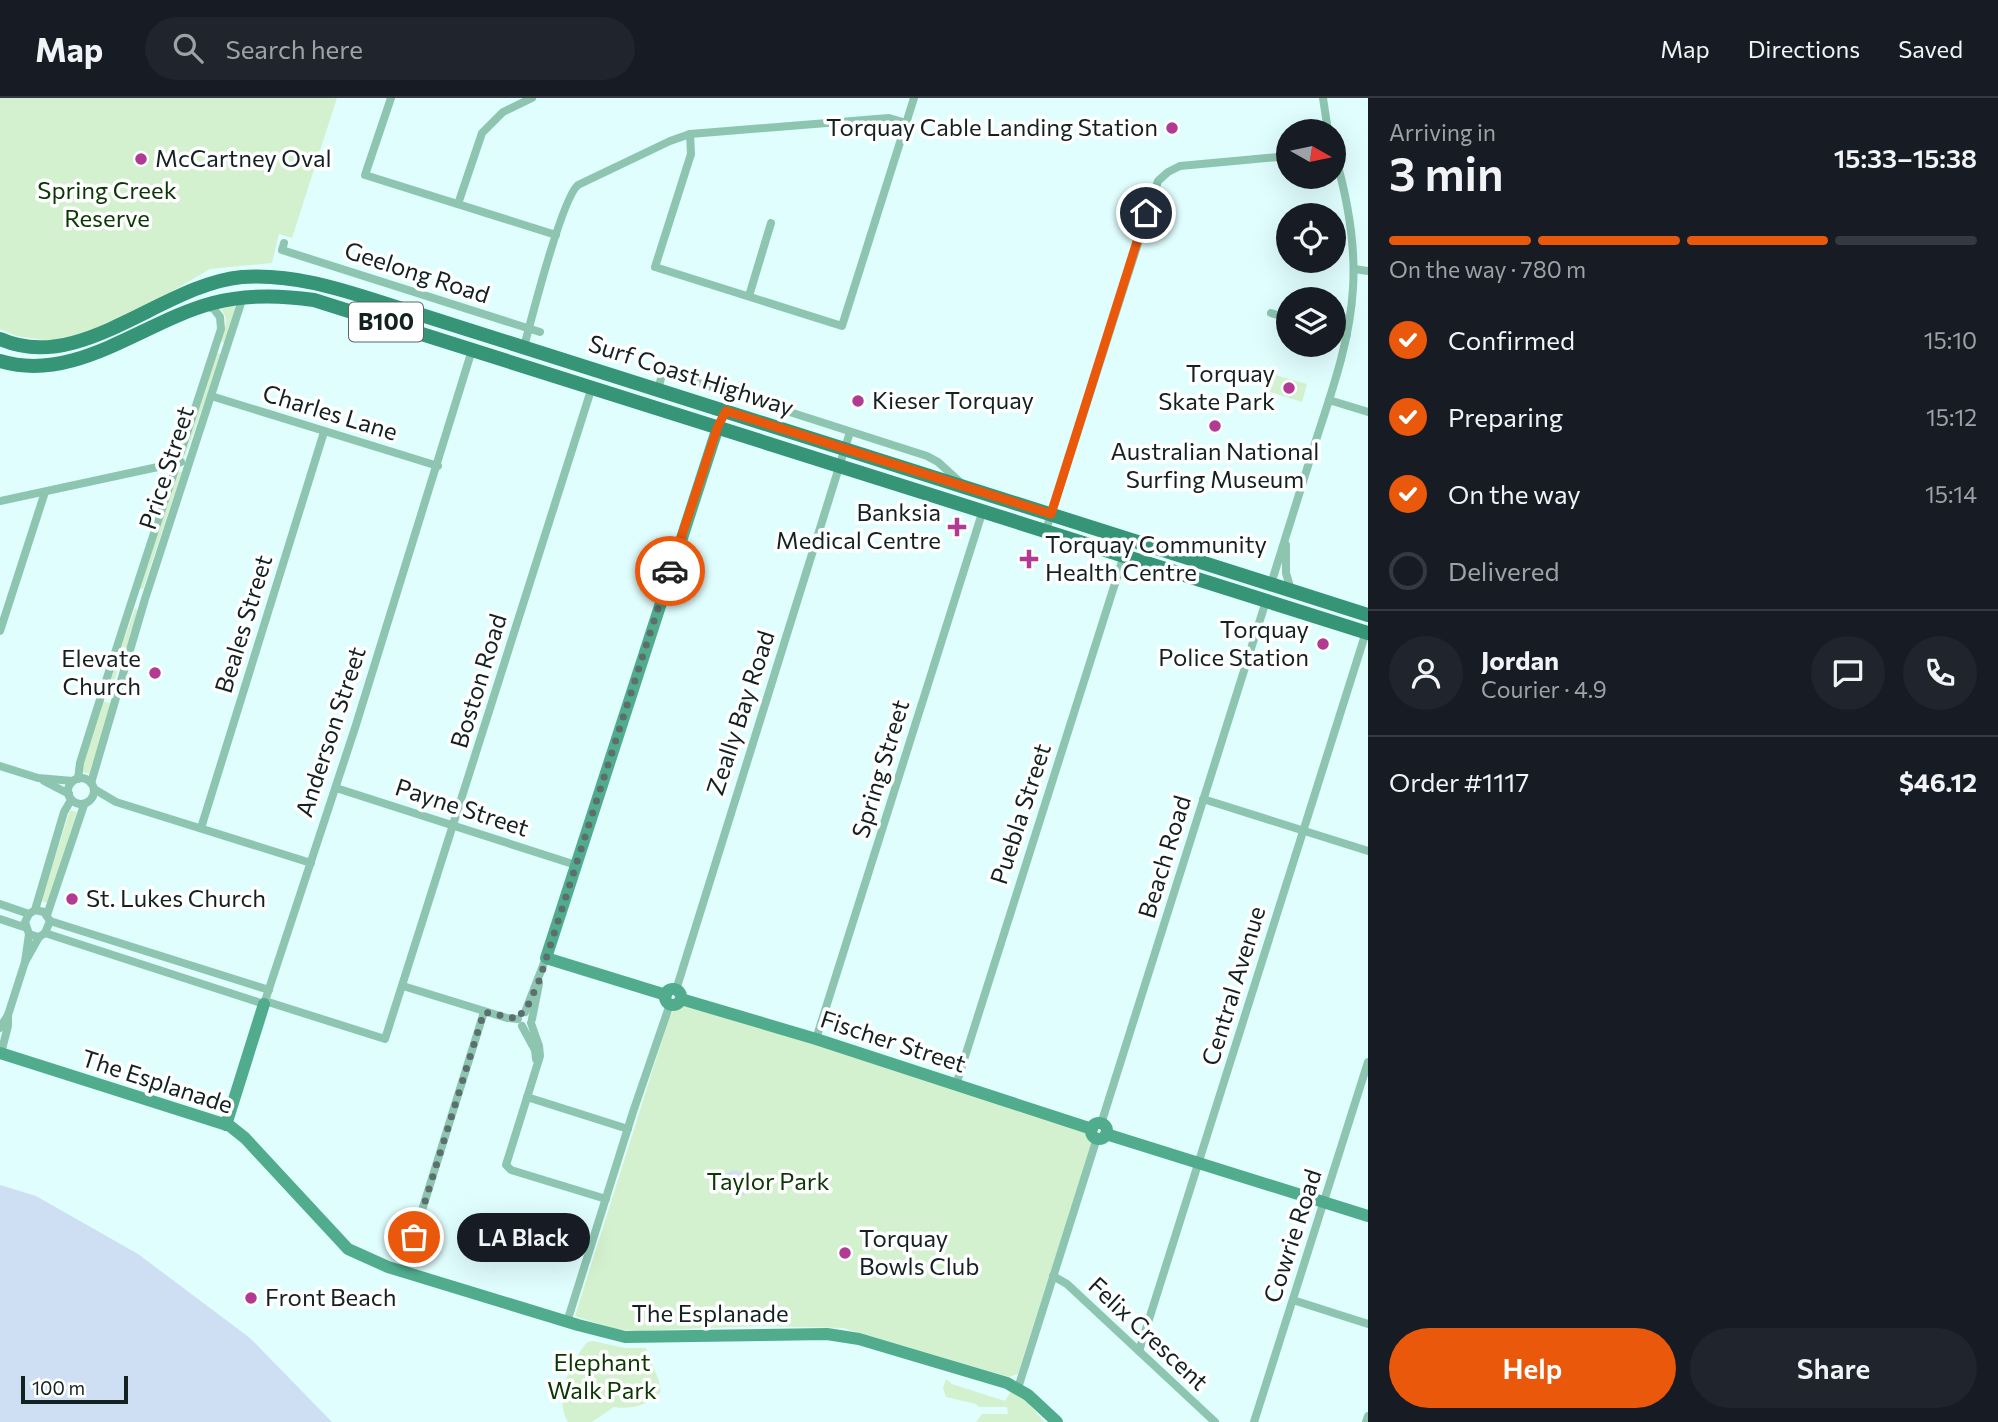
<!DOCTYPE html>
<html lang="en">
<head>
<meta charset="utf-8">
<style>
	:root { --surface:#171b24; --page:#20242c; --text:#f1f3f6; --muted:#9ea1a6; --line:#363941; --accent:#ea580c }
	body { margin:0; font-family:Commissioner,sans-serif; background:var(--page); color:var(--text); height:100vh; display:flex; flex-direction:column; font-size:26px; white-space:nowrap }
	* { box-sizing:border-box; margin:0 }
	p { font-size:23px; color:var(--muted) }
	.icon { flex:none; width:38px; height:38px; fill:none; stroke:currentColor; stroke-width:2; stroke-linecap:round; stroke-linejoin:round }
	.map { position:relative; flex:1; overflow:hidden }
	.sheet { display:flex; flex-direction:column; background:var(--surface); width:630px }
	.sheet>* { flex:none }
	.needle { width:46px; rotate:99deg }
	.fabs { position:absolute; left:1276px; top:21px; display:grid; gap:14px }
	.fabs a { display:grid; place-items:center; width:70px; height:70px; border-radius:50%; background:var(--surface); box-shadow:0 7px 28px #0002; font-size:35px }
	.scale { position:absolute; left:21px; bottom:18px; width:107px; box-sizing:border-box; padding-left:7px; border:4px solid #142121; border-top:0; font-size:19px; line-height:24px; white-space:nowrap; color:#142121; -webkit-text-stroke:5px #fff; paint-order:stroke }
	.pin { position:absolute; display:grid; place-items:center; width:60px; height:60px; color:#fff; margin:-30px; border:4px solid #fff; border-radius:50%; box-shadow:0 2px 7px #0007 }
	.courier { position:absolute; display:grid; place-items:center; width:70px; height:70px; margin:-35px; border:5px solid #ea580c; border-radius:50%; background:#fff; color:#222; box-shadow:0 2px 9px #0007 }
	.bubble { position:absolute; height:49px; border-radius:24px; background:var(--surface); box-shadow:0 7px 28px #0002; font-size:23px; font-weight:600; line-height:49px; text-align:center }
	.overview em { font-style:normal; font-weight:600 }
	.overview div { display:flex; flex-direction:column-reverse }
	.overview { display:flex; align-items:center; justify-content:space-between; height:119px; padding:0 21px }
	h1 { font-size:46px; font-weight:600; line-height:52px }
	.bar { display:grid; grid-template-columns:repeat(4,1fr); gap:10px 7px; align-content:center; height:84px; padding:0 21px }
	.bar i { height:9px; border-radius:5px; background:var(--line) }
	.bar .current { background:var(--accent) }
	.bar p { grid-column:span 4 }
	.line { display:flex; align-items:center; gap:18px; padding:0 21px; border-top:2px solid var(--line) }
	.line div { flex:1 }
	.round { display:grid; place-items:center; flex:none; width:74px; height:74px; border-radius:37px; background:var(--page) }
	ol { padding:0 21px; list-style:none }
	li { display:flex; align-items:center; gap:21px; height:77px }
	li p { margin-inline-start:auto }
	li .icon { padding:7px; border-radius:50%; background:var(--accent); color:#fff; stroke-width:4 }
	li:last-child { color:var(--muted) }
	li i { width:38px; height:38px; border:4px solid var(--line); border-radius:50% }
	.action { display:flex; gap:14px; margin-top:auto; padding:14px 21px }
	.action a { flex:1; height:80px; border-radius:42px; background:var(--accent); color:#fff; font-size:28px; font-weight:600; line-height:80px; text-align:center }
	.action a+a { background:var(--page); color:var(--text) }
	header { display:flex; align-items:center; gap:42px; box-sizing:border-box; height:98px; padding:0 35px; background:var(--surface); border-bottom:2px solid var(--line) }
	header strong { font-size:33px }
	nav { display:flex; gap:38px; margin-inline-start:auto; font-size:24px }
	.search { width:490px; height:63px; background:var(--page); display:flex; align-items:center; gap:18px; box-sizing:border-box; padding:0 24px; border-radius:38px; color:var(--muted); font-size:26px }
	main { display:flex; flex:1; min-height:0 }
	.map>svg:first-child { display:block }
	.green { fill:#d4f1cf }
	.water { fill:#cedff4 }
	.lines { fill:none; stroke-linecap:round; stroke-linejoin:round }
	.street { stroke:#8dc5b0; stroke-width:8 }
	.secondary { stroke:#50ac8d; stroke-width:12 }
	.primary { stroke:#369477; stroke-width:14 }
	.done { stroke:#5c6e6e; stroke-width:7; stroke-dasharray:0 12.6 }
	.route { stroke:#ea580c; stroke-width:9 }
	.poi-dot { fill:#b13b93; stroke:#fff; stroke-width:2.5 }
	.labels { text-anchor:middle; stroke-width:7; stroke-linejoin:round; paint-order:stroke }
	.shield { fill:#fff; stroke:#5a6464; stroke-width:2 }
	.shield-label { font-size:23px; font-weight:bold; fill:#142121 }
	.poi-label { font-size:24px; fill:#142121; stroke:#fff; text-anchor:start }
	.park-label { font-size:24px; fill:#0a3803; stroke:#fff }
	.street-label { font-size:24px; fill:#142121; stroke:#fff }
</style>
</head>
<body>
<header>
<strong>Map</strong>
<div class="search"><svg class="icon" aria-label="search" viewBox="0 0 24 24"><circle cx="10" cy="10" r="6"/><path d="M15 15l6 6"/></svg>Search here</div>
<nav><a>Map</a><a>Directions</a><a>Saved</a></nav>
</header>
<main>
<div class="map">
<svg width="1368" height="1324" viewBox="0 0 1368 1324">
	<rect width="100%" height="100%" fill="#e1fefe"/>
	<!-- green -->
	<g class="green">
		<polygon points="0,0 337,0 292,140 279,136 272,165 210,171 157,202 88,235 51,243 16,238 0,231"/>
		<path d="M236 206 225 245 220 243C225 228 231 222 219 209Z"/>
		<polygon points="216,255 222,256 185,358 182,358"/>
		<polygon points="1275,277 1307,286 1302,304 1270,294"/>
		<polygon points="178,374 182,374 143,491 138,490"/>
		<polygon points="135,511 139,512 128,550 123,553 113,588 117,588 115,595 105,593"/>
		<polygon points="103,603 112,606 89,676 81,673"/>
		<polygon points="70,712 77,714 48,805 41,803"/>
		<polygon points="685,907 697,909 1089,1035 1092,1044 1018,1276 1009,1279 843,1230 760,1228 635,1233 615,1231 575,1218 670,917 676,910"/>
		<path d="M593 1243 625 1250H646L659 1283 661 1294C648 1307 632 1312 614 1309L592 1324H568C553 1299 571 1265 587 1244Z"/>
		<polygon points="946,1281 952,1286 1005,1303 1011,1293 1025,1301 1044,1324 976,1324 982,1316 1008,1316 1007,1309 979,1309 976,1306 946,1299 943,1290"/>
	</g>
	<!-- water -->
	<g class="water">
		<polygon points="734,1072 741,1074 748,1093 743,1098 734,1090 722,1087 722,1077"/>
		<polygon points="0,1087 36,1098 138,1156 250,1240 332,1324 0,1324"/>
	</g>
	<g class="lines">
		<!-- street -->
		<g class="street">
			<polyline points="391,0 365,77 556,137"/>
			<polyline points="1323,0 1328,33"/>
			<polyline points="690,36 691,56 655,169 842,228 914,0"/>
			<polyline points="458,106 482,35 503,14 532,0"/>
			<polyline points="284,145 282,152 540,234"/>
			<polyline points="1354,171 1368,173"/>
			<polyline points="749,198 771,125"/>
			<polyline points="1271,215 1288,220"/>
			<polyline points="1334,233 1347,237"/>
			<path d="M524 249C531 222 562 100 578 87L670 43 690 36 889 20 906 25"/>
			<polyline points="658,291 662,277 668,275 927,358 938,364 961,385"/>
			<polyline points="211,298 438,368"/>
			<polyline points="1329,302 1368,314"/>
			<polyline points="0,403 181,364"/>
			<polyline points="1046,432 1158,83 1168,74 1180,68 1288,58"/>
			<polyline points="1286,447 1286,475 1291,492"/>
			<path d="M1271 486C1286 437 1302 388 1317 339 1333 290 1350 242 1353 190 1356 143 1347 98 1334 54"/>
			<polyline points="0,533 45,394"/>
			<polyline points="0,668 38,680 73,683"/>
			<circle cx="81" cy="693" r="13"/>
			<path d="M78 681 80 665C125 520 174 376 221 231L220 219 214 211 205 207"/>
			<polyline points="44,683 69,696"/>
			<polyline points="91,685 145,501 243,199"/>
			<polyline points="336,690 576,767"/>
			<polyline points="94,691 116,704 311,765"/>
			<polyline points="1203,701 1368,753"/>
			<polyline points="201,730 324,334"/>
			<polyline points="0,806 29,816"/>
			<polyline points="35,812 44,814 50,823 45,835 39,839 29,836 25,824 29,816 35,812 64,714 71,702"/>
			<polyline points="47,817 84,707"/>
			<polyline points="0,821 24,829"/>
			<polyline points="50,823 269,892"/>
			<polyline points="45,835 264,906 355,630 472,252"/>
			<polyline points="25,864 29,836"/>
			<polyline points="403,888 507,920 518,921"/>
			<polyline points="676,892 850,334"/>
			<polyline points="265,903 385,941 592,289"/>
			<polyline points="525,914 546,860"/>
			<polyline points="532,921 539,886"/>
			<polyline points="531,925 539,948 540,958 506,1067 511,1072 606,1101"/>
			<polyline points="522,928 535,952 536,961"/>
			<polyline points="0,930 8,917 25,864 39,839"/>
			<polyline points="816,941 983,412"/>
			<polyline points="1,955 8,928 8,917"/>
			<polyline points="956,987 1124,457"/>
			<polyline points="527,999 628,1031"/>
			<polyline points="1101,1026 1266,503"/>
			<polyline points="403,1173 484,914"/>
			<polyline points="1053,1178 1067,1186 1215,1324"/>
			<polyline points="1293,1202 1368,1226"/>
			<polyline points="567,1224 633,1014 670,906"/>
			<polyline points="1139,1253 1366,534"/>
			<polyline points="1018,1290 1097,1040"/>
			<polyline points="1254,1324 1368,964"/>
			<polyline points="1366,1324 1368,1318"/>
		</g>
		<!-- secondary -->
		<g class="secondary">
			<circle cx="673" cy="899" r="8"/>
			<polyline points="666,897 546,860 718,329"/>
			<polyline points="681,901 816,941 1092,1031"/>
			<polyline points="0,955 230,1028 245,1040 348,1151 388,1169 578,1227 625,1239 827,1236 859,1241 1007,1285 1028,1297 1057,1324"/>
			<circle cx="1099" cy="1033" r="8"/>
			<polyline points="226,1027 264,906"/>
			<polyline points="1106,1036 1368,1118"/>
		</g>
		<!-- primary -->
		<g class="primary">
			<path d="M0 241C80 277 163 186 242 179 301 175 354 196 409 213L1368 517"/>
			<path d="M0 263C75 286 144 223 213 205 247 196 280 197 314 202L1368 535"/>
		</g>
	</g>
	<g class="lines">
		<!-- done -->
		<polyline class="done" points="414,1139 484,914 518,921 520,916 525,914 539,883 670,473"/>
		<!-- route -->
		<polyline class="route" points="670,473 718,328 726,313 1051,416 1146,115"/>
	</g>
	<!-- markers -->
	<g class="poi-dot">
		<circle cx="1172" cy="30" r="7"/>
		<circle cx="141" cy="61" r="7"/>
		<circle cx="1289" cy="290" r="7"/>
		<circle cx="858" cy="303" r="7"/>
		<circle cx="1215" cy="328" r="7"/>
		<path d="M953.5 418.5h7v7h7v7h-7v7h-7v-7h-7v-7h7z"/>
		<path d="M1025.5 450.5h7v7h7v7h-7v7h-7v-7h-7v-7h7z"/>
		<circle cx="1323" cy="546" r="7"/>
		<circle cx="155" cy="575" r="7"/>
		<circle cx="72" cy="801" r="7"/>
		<circle cx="845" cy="1155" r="7"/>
		<circle cx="251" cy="1200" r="7"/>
	</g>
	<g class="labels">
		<!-- shield labels -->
		<rect class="shield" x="349" y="204.5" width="74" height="39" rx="5"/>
		<g class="shield-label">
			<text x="386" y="232">B100</text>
		</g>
		<!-- poi labels -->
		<g class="poi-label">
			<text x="1158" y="38" text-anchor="end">Torquay Cable Landing Station</text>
			<text x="155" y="69">McCartney Oval</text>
			<text x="1275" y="284" text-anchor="end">Torquay<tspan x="1275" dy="28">Skate Park</tspan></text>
			<text x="872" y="311">Kieser Torquay</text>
			<text x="1215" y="362" text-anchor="middle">Australian National<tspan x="1215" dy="28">Surfing Museum</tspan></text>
			<text x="941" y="423" text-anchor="end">Banksia<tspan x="941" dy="28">Medical Centre</tspan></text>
			<text x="1045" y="455">Torquay Community<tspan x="1045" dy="28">Health Centre</tspan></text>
			<text x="1309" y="540" text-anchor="end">Torquay<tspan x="1309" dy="28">Police Station</tspan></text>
			<text x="141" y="569" text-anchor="end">Elevate<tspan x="141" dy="28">Church</tspan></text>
			<text x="86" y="809">St. Lukes Church</text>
			<text x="859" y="1149">Torquay<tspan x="859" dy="28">Bowls Club</tspan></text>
			<text x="265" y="1208">Front Beach</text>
		</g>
		<!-- park labels -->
		<g class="park-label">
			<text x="107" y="101">Spring Creek<tspan x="107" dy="28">Reserve</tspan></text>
			<text x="768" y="1092">Taylor Park</text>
			<text x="602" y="1273">Elephant<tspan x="602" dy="28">Walk Park</tspan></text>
		</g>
		<!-- street labels -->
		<g class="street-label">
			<text transform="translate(417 175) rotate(18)" y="8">Geelong Road</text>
			<text transform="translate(691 278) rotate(18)" y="8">Surf Coast Highway</text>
			<text transform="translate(330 315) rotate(17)" y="8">Charles Lane</text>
			<text transform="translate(167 370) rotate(-72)" y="8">Price Street</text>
			<text transform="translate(244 526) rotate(-73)" y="8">Beales Street</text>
			<text transform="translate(479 583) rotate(-73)" y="8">Boston Road</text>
			<text transform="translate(741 615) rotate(-72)" y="8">Zeally Bay Road</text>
			<text transform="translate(331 634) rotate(-72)" y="8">Anderson Street</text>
			<text transform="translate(881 671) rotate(-73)" y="8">Spring Street</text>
			<text transform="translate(462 710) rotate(18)" y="8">Payne Street</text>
			<text transform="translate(1021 716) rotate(-72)" y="8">Puebla Street</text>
			<text transform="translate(1165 759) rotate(-73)" y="8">Beach Road</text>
			<text transform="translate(1234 888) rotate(-73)" y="8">Central Avenue</text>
			<text transform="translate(893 944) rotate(18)" y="8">Fischer Street</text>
			<text transform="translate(157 984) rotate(18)" y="8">The Esplanade</text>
			<text transform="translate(1293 1138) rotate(-72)" y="8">Cowrie Road</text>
			<text x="710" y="1224">The Esplanade</text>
			<text transform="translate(1148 1236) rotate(43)" y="8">Felix Crescent</text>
		</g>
	</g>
</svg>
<div class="fabs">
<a><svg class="needle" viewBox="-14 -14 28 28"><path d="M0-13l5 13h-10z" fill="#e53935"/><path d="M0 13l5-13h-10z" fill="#9ea1a6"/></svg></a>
<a><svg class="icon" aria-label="locate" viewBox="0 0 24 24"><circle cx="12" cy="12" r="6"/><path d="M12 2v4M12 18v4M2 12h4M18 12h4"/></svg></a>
<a><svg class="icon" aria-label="layers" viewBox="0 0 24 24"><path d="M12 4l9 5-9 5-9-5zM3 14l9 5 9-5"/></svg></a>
</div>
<div class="scale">100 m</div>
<div class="pin" style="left:414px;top:1139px;background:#ea580c"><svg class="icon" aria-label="bag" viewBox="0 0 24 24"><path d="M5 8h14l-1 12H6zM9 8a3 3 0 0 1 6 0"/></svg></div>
<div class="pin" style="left:1146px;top:115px;background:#1f2937"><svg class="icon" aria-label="home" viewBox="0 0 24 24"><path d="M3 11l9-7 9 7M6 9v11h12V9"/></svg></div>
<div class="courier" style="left:670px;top:473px"><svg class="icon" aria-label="car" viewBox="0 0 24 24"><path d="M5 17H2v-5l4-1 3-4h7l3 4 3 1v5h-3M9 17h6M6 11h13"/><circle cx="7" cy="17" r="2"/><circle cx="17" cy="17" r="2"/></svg></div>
<div class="bubble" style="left:457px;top:1115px;width:133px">LA Black</div>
</div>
<section class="sheet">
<div class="overview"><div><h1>3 min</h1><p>Arriving in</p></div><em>15:33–15:38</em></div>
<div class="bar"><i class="current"></i><i class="current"></i><i class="current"></i><i></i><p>On the way · 780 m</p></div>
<ol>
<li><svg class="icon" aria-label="check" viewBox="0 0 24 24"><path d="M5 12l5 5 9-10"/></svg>Confirmed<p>15:10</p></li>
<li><svg class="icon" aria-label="check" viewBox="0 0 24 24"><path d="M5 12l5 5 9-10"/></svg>Preparing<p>15:12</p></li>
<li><svg class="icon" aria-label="check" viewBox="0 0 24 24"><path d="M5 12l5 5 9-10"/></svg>On the way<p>15:14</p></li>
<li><i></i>Delivered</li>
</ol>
<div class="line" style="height:126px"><a class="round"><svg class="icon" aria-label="person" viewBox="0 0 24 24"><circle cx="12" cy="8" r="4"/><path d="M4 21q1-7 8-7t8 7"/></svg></a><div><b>Jordan</b><p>Courier · 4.9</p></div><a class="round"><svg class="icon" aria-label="chat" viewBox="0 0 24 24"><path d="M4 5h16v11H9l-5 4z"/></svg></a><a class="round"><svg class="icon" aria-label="phone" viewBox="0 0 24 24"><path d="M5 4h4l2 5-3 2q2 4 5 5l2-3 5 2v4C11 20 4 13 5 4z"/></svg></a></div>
<div class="line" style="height:91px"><div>Order #1117</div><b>$46.12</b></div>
<div class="action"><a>Help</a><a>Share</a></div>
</section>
</main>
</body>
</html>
